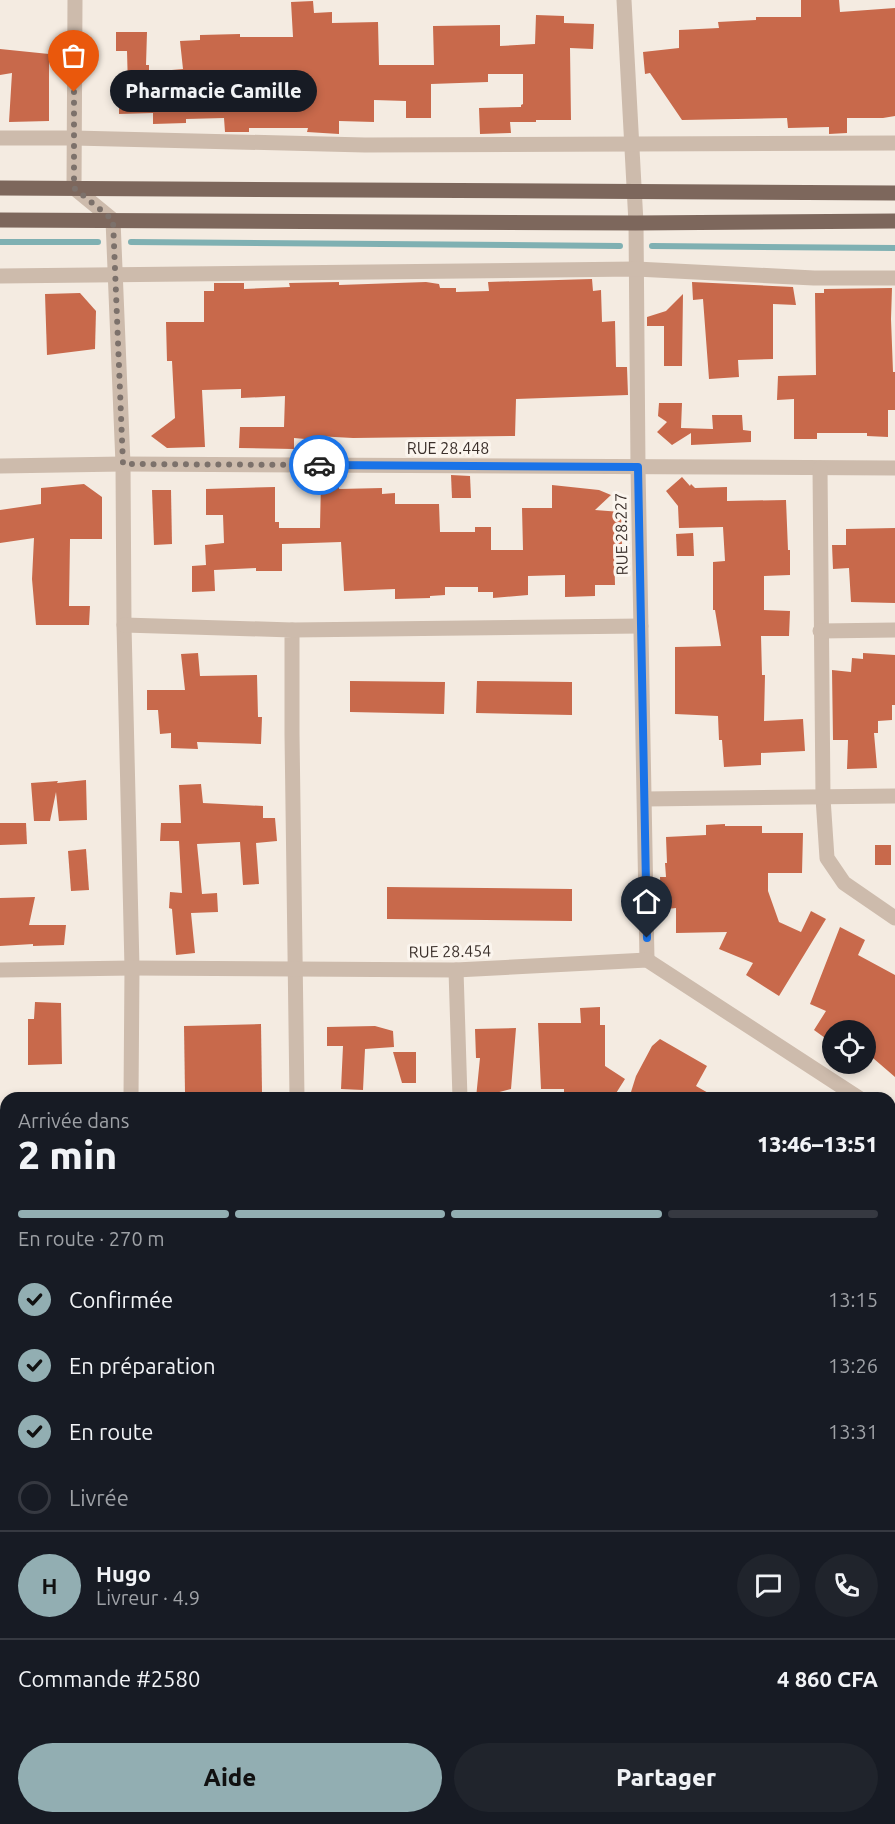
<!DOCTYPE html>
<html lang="fr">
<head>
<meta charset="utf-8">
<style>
	:root { --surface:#171b24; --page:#20242c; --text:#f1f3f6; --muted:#9ea1a6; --line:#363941; --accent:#92aeb2 }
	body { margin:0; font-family:Ubuntu,sans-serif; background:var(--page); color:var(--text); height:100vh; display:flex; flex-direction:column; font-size:22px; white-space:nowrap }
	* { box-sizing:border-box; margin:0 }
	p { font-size:20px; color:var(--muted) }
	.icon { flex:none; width:33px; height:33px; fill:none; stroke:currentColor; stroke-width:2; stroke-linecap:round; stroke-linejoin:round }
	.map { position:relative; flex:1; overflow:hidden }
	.sheet { position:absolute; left:0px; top:1092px; width:896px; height:732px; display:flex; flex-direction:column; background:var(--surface); border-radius:18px 18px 0 0; box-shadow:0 3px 9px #0003 }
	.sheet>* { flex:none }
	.buttons { position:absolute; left:822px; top:1020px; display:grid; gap:12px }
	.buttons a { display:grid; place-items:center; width:54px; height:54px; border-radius:50%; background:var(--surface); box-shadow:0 3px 9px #0003; font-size:30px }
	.pin { position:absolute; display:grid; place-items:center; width:51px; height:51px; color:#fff; margin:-62px -26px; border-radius:50% 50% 50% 0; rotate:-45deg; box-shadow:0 0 6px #0007 }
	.pin .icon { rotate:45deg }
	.courier { position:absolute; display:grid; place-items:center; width:60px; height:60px; margin:-30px; border:4px solid #1a73e8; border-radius:50%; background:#fff; color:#222; box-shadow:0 2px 8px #0007 }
	.bubble { position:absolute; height:42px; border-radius:21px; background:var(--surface); box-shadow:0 3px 9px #0003; font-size:20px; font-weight:800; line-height:42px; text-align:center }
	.overview em { font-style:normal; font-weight:800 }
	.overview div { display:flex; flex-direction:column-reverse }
	.overview { display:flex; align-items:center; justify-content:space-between; height:102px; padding:0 18px }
	h1 { font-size:39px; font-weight:800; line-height:45px }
	.bar { display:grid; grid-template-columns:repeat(4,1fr); gap:9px 6px; align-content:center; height:72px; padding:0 18px }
	.bar i { height:8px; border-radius:4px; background:var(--line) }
	.bar .selected { background:var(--accent) }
	.bar p { grid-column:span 4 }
	.line { display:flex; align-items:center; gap:15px; padding:0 18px; border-top:2px solid var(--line) }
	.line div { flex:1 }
	.round { display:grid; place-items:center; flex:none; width:63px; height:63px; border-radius:32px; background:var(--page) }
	ol { padding:0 18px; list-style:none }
	li { display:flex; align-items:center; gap:18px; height:66px }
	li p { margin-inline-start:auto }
	li .icon { padding:6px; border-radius:50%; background:var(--accent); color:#111; stroke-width:4 }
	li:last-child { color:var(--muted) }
	li i { width:33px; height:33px; border:3px solid var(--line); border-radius:50% }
	.primary-button { display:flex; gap:12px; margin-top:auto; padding:12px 18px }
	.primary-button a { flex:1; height:69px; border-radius:36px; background:var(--accent); color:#111; font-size:24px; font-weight:800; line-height:69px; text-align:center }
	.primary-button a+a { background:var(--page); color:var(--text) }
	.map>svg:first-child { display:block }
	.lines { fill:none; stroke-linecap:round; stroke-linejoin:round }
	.stream { stroke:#7fb0b2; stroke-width:6 }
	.building { fill:#c8694b }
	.minor { stroke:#cdbbac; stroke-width:15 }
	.primary { stroke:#7d675c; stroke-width:15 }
	.done { stroke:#7c716b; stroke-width:6; stroke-dasharray:0 10.8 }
	.route { stroke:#1a73e8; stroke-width:8 }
	.labels { text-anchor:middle; stroke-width:6; stroke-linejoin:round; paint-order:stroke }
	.street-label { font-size:16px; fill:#3b302b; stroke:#fbf5ee }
</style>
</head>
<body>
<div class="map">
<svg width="895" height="1824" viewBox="0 0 895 1824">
	<rect width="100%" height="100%" fill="#f4ebe1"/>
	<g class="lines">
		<!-- stream -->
		<g class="stream">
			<polyline points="0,242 98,242"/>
			<polyline points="131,242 620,246"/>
			<polyline points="652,246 895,248"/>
		</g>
	</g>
	<!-- building -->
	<g class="building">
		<polygon points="801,0 839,0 840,12 895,8 895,116 883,118 847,118 847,133 829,134 829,127 788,128 787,118 682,120 650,73 645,74 643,52 679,48 679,30 719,28 718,22 756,20 756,17 801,17"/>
		<polygon points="313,1 314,13 332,12 332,23 378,22 379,65 434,65 433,26 500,25 500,46 535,44 536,15 564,16 564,23 594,24 593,49 570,48 571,120 536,120 536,122 510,122 511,133 480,134 479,108 521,107 521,105 523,104 523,74 488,74 488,82 431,84 431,118 406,118 406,101 374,100 374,122 339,121 339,134 307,132 308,128 249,128 249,132 225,132 224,118 186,119 186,123 153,124 153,113 119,114 119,88 128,88 127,51 116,51 116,32 147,32 146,65 149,65 149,72 183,69 180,41 200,40 200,35 240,34 240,37 293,37 291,2"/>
		<polygon points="0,49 49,54 49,121 9,122 12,73 0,75"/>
		<polygon points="592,279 593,291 601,290 602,322 615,321 616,367 627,367 628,395 516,399 515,436 353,438 316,436 316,440 294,438 294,449 239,448 240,427 284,427 285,396 241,398 241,389 202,390 205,447 167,448 151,436 175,418 172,361 167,361 166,322 204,322 204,291 214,291 214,283 244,283 244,289 290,287 289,283 339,282 339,285 426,282 439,284 440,288 456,288 456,292 489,291 488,282"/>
		<polygon points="692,282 793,287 796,305 773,304 773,359 738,360 739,377 709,379 703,299 693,300"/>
		<polygon points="892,288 891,319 893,372 895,372 895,410 888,410 888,437 867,436 867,433 817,433 817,439 794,439 794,399 777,400 778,376 816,375 815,293 824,293 824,289"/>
		<polygon points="80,293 96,311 95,349 47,355 45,294"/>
		<polygon points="683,294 682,366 664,366 664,326 647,326 647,317 666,311"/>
		<polygon points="659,403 682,403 681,428 713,429 712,415 742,415 743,430 751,431 751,442 691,445 691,433 672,445 657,432 667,422 658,416"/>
		<polygon points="451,475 470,476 471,498 452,498"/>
		<polygon points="682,477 690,486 691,484 695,488 727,487 727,501 786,500 788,550 790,550 790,575 764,576 764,610 790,611 789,636 761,636 762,675 765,675 764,721 803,719 805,751 761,753 761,765 724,767 722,740 719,740 718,716 675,714 675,647 721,646 715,610 713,610 713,562 725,561 723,527 679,528 678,506 666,491"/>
		<polygon points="339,480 339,489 382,488 382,494 395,493 395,504 439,504 440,532 475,532 475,527 491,527 491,550 523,550 522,508 552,508 552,485 599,490 611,495 595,510 621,512 622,546 614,547 615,585 595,585 595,596 565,597 565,575 528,576 528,595 493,598 493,592 478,592 478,587 445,587 445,595 430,596 430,598 395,599 395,589 344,591 341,542 282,544 282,571 256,571 256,568 214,570 215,591 192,592 192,566 206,565 205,545 224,543 223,515 206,515 206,489 275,487 275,522 279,522 279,528 320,528 321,481"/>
		<polygon points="84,484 102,497 102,539 70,539 69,606 90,606 89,625 36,625 32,579 34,538 0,543 0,510 41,504 41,488"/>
		<polygon points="152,490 171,490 172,544 154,545"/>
		<polygon points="895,528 895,603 851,602 849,568 833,569 832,545 846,545 846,529"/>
		<polygon points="693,533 694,556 677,556 676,534"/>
		<polygon points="198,653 200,676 257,675 258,717 262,717 261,744 197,742 198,749 171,748 171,733 160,734 158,710 147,710 147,690 185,690 181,654"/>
		<polygon points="863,653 895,655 895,705 892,705 892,720 878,721 878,733 874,733 877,768 847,769 848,740 833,740 832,670 851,672 852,658 863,659"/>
		<polygon points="350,681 445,682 444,714 350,712"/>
		<polygon points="477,681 572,682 572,715 476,713"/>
		<polygon points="86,780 87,820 59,821 56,792 50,821 34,821 31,783 58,781 57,783"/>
		<polygon points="201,784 203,803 263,806 263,818 275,818 277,841 256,843 259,884 243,885 240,842 197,844 202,894 217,893 218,912 191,913 195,953 176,955 172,909 169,908 170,892 182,893 179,841 160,841 161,823 181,823 179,785"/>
		<polygon points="0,823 26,823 27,844 0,845"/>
		<polygon points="725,824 725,826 762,826 762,833 803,833 802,873 768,873 768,891 779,922 801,932 811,911 826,919 779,996 746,975 753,963 719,949 727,932 676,933 676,908 667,909 666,901 661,901 660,877 666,877 665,863 667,863 666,837 706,835 706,825"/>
		<rect x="875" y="845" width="16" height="20"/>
		<polygon points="86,849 89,890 71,891 68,851"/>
		<polygon points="387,887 572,889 572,921 387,919"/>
		<polygon points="35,897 29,925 66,925 64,945 33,946 33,944 0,946 0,898"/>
		<polygon points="840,927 865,940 858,955 895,975 895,1077 866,1052 866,1030 832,1030 832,1043 814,1030 826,1011 810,1004"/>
		<polygon points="35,1002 61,1003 62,1064 28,1065 28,1019 34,1019"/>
		<polygon points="600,1007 600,1025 605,1025 605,1066 625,1079 613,1098 564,1094 564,1089 541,1089 538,1023 581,1023 580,1008"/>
		<polygon points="261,1024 262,1092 185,1093 184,1026"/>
		<polygon points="375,1026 393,1031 394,1047 365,1049 363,1090 341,1089 343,1046 327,1046 327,1027"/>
		<polygon points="516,1028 511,1089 476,1098 480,1058 476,1058 475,1029"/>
		<polygon points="660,1039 707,1066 696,1086 717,1098 651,1098 631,1092 636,1076 652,1046"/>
		<polygon points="393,1052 416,1052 416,1083 402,1083"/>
	</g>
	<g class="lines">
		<!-- minor -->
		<g class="minor">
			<polyline points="75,0 74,188 113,220 123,464 124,625 132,968 131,1098"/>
			<polyline points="624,0 636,223 638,467 647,960"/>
			<polyline points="0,138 74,138 365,145 895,143"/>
			<polyline points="0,276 636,269 814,278 895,278"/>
			<polyline points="0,466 123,464 895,468"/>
			<polyline points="820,468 823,798 827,858 844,883 895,918"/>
			<polyline points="124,625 292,630 292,734 297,1098"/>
			<polyline points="292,630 641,626"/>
			<polyline points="820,631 895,630"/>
			<polyline points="645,799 895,796"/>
			<polyline points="0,970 132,968 456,970 647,960 859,1098"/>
			<polyline points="456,970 460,1098"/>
			<polyline points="890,1118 895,1121"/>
			<polyline points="890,1290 895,1281"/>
			<polyline points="0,1363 6,1363"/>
			<polyline points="0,1540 6,1540"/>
			<polyline points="0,1744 6,1746"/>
			<polyline points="169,1818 178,1824"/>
			<polyline points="522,1818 531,1824"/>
			<polyline points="856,1818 866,1824"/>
		</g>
		<!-- primary -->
		<g class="primary">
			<polyline points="0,188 895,193"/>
			<polyline points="0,220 636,223 895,221"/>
			<polyline points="890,1718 895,1709"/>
			<polyline points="890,1757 895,1748"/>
			<polyline points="826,1824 829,1818"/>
			<polyline points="849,1824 852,1818"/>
		</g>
	</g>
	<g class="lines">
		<!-- done -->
		<polyline class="done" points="74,92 74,188 113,220 123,464 319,465"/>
		<!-- route -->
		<polyline class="route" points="319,465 638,467 647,938"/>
	</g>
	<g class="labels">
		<!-- street labels -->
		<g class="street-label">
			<text x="448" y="454">RUE 28.448</text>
			<text transform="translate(621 534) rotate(-91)" y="6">RUE 28.227</text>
			<text transform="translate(450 951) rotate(-1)" y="6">RUE 28.454</text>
		</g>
	</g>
</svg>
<div class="buttons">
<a><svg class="icon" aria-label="locate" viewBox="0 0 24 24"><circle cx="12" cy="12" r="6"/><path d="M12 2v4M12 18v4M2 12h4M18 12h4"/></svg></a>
</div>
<div class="pin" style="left:74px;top:92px;background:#ea580c"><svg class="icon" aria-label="bag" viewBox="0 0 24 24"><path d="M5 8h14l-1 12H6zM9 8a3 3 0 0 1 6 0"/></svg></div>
<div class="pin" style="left:647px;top:938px;background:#1f2937"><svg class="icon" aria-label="home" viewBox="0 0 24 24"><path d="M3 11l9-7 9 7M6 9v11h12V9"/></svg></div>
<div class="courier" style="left:319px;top:465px"><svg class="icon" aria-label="car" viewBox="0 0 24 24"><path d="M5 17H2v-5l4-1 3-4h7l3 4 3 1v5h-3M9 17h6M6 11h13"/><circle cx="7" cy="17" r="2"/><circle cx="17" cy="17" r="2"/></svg></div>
<div class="bubble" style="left:110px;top:70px;width:207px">Pharmacie Camille</div>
<section class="sheet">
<div class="overview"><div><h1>2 min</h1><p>Arrivée dans</p></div><em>13:46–13:51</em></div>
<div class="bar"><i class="selected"></i><i class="selected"></i><i class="selected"></i><i></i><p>En route · 270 m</p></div>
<ol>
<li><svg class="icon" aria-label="check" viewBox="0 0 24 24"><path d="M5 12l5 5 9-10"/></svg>Confirmée<p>13:15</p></li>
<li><svg class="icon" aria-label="check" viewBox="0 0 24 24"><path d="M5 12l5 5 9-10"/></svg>En préparation<p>13:26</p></li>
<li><svg class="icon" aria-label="check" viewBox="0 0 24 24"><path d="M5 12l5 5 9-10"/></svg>En route<p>13:31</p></li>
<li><i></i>Livrée</li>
</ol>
<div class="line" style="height:108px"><b class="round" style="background:var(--accent);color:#111">H</b><div><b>Hugo</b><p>Livreur · 4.9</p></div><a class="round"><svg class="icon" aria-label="chat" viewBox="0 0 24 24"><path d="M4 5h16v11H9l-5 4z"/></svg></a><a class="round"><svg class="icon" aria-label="phone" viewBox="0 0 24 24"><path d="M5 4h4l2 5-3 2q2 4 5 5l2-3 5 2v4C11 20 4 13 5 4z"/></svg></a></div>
<div class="line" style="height:78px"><div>Commande #2580</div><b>4 860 CFA</b></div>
<div class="primary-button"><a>Aide</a><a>Partager</a></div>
</section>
</div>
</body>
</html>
